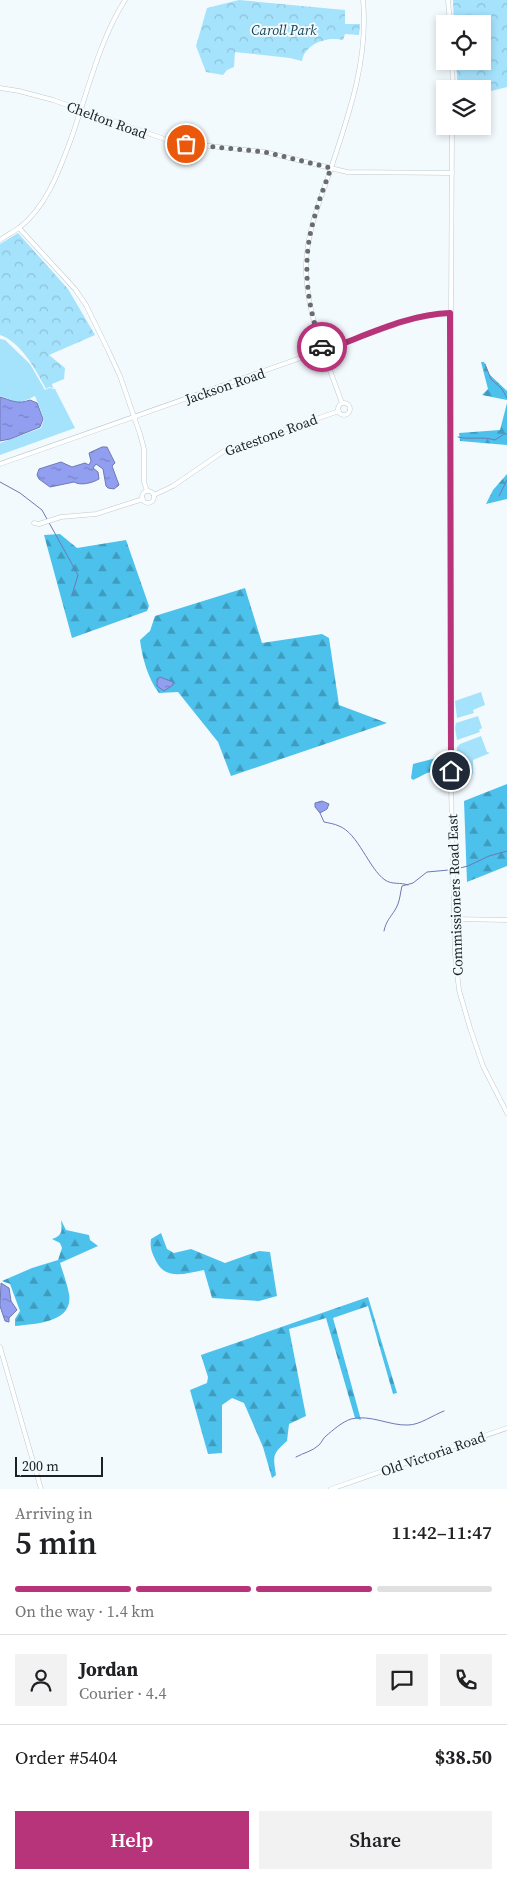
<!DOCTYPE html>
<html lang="en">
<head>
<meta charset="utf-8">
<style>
	:root { --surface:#fff; --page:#f2f2f2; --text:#202124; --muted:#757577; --line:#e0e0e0; --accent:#b7347b }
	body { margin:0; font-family:"Source Serif 4",serif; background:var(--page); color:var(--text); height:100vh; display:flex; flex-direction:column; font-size:19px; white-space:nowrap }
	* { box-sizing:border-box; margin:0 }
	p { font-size:16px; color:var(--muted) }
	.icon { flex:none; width:28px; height:28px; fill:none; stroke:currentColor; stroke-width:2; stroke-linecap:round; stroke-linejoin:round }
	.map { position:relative; height:1489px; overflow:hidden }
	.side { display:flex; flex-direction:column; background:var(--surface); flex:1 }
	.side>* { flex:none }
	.controls { position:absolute; left:436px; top:15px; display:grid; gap:10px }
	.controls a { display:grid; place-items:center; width:55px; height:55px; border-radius:0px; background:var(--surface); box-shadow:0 2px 8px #0003; font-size:25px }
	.scale { position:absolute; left:15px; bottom:12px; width:88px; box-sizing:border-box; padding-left:5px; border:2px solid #1b2124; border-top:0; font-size:14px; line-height:18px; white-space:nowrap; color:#1b2124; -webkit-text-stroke:4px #f3fafd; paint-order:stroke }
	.pin { position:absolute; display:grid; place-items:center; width:42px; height:42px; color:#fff; margin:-21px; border:2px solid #fff; border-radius:50%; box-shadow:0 1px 5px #0007 }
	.courier { position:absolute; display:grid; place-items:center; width:50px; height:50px; margin:-25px; border:4px solid #b7347b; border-radius:50%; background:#fff; color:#222; box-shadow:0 1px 6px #0007 }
	.summary em { font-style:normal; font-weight:600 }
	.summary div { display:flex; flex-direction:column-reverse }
	.summary { display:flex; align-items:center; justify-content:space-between; height:85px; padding:0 15px }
	h1 { font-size:32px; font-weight:600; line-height:38px }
	.bar { display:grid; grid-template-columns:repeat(4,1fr); gap:8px 5px; align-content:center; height:60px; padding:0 15px }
	.bar i { height:6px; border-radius:4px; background:var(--line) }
	.bar .active { background:var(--accent) }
	.bar p { grid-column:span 4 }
	.line { display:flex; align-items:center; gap:12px; padding:0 15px; border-top:1px solid var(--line) }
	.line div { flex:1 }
	.round { display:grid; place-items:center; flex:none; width:52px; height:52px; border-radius:0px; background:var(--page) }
	.cta { display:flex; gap:10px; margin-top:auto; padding:10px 15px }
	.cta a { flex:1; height:58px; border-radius:0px; background:var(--accent); color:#fff; font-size:20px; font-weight:600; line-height:58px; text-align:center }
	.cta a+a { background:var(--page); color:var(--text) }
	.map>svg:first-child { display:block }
	.grass { fill:#a5e2fc }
	.forest { fill:url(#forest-firs) }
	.park { fill:url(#park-crowns) }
	.water { fill:url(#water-ripples); stroke:#6e79b4 }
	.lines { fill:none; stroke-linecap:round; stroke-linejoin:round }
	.stream { stroke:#6e79b4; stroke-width:1 }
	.tertiary-casing { stroke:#bbcbd2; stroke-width:5 }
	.secondary-casing { stroke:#bbcbd2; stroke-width:5 }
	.tertiary { stroke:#fff; stroke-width:4 }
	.secondary { stroke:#fff; stroke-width:4 }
	.done { stroke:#676d70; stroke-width:5; stroke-dasharray:0 9 }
	.route { stroke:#b7347b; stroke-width:6 }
	.labels { text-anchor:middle; stroke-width:4; stroke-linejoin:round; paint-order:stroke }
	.park-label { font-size:14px; font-style:italic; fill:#134557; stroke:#f3fafd }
	.street-label { font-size:14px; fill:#1b2124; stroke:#f3fafd }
</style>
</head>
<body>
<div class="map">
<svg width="507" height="1489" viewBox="0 0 507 1489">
	<defs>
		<pattern id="forest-firs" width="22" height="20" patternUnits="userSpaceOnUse" patternTransform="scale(1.25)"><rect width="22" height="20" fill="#4cc1ec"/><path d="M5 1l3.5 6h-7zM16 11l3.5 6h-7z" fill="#3e9cbf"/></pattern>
		<pattern id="park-crowns" width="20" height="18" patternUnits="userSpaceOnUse" patternTransform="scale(1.25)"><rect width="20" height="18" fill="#a5e2fc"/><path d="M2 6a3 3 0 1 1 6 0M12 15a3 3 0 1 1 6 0" fill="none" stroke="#8dc2d8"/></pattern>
		<pattern id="water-ripples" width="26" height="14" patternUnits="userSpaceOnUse" patternTransform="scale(1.25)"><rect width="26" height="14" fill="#929ff1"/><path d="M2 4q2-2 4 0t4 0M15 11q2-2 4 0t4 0" fill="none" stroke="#7681c3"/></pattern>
	</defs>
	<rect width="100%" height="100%" fill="#f3fafd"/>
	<!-- grass -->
	<g class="grass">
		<path d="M0 339 5 340 30 364 45 390 49 388 55 389 75 428 0 455V443L41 428 44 419 35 396C15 406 19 402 0 396Z"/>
		<polygon points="481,692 485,705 473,710 474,713 457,718 455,701"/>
		<polygon points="478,716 482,728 479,730 480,732 457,740 455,728 456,723"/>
		<polygon points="481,736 487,752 490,753 473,760 473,773 471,778 455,783 457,747 460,744"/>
	</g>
	<!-- forest -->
	<g class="forest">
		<polygon points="481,362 484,362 489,374 507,391 507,400 482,395 488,389"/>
		<polygon points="507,403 507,445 460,441 459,433 500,430"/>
		<polygon points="507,474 507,499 486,504 493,490"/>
		<polygon points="60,534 77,548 126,540 149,606 147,611 72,638 44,535"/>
		<path d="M245 588 262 643 322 634 329 638 339 705 387 723 231 776 218 742 178 692 159 693C148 679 142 657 140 640L150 631 155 616Z"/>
		<polygon points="444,756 442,770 427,773 413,780 411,778 413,764"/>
		<polygon points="507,784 507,866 467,882 464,801"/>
		<path d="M61 1220 66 1230 89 1235 90 1240 98 1246 60 1263C63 1273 67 1283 69 1294 74 1323 34 1324 15 1326V1319L20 1311 10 1284 2 1281 32 1268 58 1260 62 1248 60 1243 52 1239C63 1235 62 1231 61 1220Z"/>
		<path d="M161 1233 167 1249 174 1253 191 1249 225 1263 259 1251 270 1252 277 1296 259 1301 212 1298 204 1270C183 1274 165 1281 155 1259 151 1251 150 1247 151 1239Z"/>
		<path d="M368 1297 397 1393 393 1394 368 1306 333 1318 361 1420 355 1418 326 1318 289 1329 306 1416 289 1424 287 1441C272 1454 273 1456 276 1475L272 1478 263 1447 244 1403 232 1398 222 1405V1453L208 1454 190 1390 207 1383 208 1377 201 1355Z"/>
	</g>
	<!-- park -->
	<g class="park">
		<path d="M239 0 345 10V24H360L359 35 345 34 343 40C328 36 305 43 302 61L290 58 235 52 234 67 227 70 223 75 206 72 196 46 207 8Z"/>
		<polygon points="453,0 507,0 507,87 483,93 482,89 458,89 456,61 482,61 482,24 454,24"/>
		<path d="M18 233 68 289 95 335 49 355 65 368 64 379 52 384 53 388 49 387 46 389C36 370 21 342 0 335V244Z"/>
	</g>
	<!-- water -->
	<g class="water">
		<path d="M0 397C11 400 17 405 30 400L37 403 43 419 40 427 10 439 0 441Z"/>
		<path d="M102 447H107L115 463 112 466 119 485 114 489 108 488 106 486 103 469 96 464 93 468 98 472 99 479C92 483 81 486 74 482L50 487 39 479 37 475 39 469 61 462 72 467 85 463 89 465 91 461 89 453Z"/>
		<polygon points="160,677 173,682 173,685 164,691 157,686 157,679"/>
		<polygon points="322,801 329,804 327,809 320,813 315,807 315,803"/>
		<polygon points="1,1283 9,1288 11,1301 17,1310 9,1318 9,1322 5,1321 0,1306"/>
	</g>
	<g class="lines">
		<!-- stream -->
		<g class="stream">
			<polyline points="485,364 491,379 502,389 507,398"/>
			<path d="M458 437C470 440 482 436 495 440L504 434H507"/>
			<polyline points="0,482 20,493 42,510 78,575 72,595"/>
			<polyline points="499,496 507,480"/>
			<path d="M320 813 324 822C329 823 335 824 339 826 358 833 369 869 385 880 392 885 401 882 408 885"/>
			<polyline points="456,869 468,866 489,856 507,851"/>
			<path d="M384 931C386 921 390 918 395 910 400 902 400 894 402 886L413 883 427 872 449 870"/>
			<path d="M296 1457C303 1453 313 1451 319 1445 322 1442 323 1438 326 1436 333 1430 342 1422 351 1419 370 1414 390 1426 408 1425 420 1425 433 1415 444 1411"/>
		</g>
		<!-- tertiary casing -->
		<g class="tertiary-casing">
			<g id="tertiary">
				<polyline points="0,88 19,91 53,100 173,142 265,152 347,172 452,173"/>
				<polyline points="19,228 75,289 86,305 108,350 120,376 140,434 144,449 144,482 147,491"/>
				<path d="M0 240C6 236 13 232 19 228 47 206 59 171 71 139 87 94 99 41 125 0"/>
				<circle cx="344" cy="409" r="6"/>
				<path d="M342 403C327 361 308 318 306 273 305 239 317 208 328 177 347 120 369 61 363 0"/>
				<circle cx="148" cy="497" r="6"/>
				<polyline points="154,495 173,486 224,451 339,411"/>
				<polyline points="34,523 39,524 61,517 96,514 143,499"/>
				<polyline points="454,919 507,920"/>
				<polyline points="331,1489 507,1428"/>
			</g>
		</g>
		<!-- secondary casing -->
		<g class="secondary-casing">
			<g id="secondary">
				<polyline points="448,0 450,24"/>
				<polyline points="452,61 453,89"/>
				<polyline points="452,126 451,313 451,786 455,954 459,990 470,1028 483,1066 507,1113"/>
				<polyline points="0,464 417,317 437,314 451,313"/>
				<polyline points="0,1347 41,1489"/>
			</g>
		</g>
		<!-- tertiary -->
		<use href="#tertiary" class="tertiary"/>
		<!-- secondary -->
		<use href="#secondary" class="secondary"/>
	</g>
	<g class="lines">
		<!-- done -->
		<path class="done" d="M186 144 265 152 331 168C325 185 318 202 314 219 301 262 307 306 322 347"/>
		<!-- route -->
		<path class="route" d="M322 347 323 351C363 337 408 314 450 313L451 771"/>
	</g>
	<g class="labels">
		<!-- park labels -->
		<g class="park-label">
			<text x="284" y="35">Caroll Park</text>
		</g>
		<!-- street labels -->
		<g class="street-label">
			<text transform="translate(107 120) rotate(20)" y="5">Chelton Road</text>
			<text transform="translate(225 386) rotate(-19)" y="5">Jackson Road</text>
			<text transform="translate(271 435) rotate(-20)" y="5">Gatestone Road</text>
			<text transform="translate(455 895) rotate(-92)" y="5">Commissioners Road East</text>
			<text transform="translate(433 1454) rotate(-19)" y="5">Old Victoria Road</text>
		</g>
	</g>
</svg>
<div class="controls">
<a><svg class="icon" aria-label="locate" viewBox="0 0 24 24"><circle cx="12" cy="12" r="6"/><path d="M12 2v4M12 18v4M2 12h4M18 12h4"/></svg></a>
<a><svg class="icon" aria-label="layers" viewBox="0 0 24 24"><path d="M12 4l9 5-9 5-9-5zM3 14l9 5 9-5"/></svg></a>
</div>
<div class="scale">200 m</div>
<div class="pin" style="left:186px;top:144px;background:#ea580c"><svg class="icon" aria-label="bag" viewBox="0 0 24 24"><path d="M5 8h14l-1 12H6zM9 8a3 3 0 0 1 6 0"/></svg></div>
<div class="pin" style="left:451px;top:771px;background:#1f2937"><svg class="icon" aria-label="home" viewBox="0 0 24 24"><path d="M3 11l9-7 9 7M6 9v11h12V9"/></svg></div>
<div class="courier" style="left:322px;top:347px"><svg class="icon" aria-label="car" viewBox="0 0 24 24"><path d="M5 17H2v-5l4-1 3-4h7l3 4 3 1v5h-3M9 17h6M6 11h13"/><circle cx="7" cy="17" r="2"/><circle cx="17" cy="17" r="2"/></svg></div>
</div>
<section class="side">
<div class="summary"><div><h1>5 min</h1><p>Arriving in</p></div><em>11:42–11:47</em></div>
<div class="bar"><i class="active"></i><i class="active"></i><i class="active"></i><i></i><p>On the way · 1.4 km</p></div>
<div class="line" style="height:90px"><a class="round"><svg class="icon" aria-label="person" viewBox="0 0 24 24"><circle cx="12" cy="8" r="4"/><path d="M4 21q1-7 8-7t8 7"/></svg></a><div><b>Jordan</b><p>Courier · 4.4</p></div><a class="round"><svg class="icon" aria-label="chat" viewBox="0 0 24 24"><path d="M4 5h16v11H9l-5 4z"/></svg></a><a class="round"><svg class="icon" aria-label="phone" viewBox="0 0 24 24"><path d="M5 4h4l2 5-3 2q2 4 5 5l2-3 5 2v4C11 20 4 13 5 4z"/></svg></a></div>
<div class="line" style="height:65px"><div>Order #5404</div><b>$38.50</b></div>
<div class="cta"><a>Help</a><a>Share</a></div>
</section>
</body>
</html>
